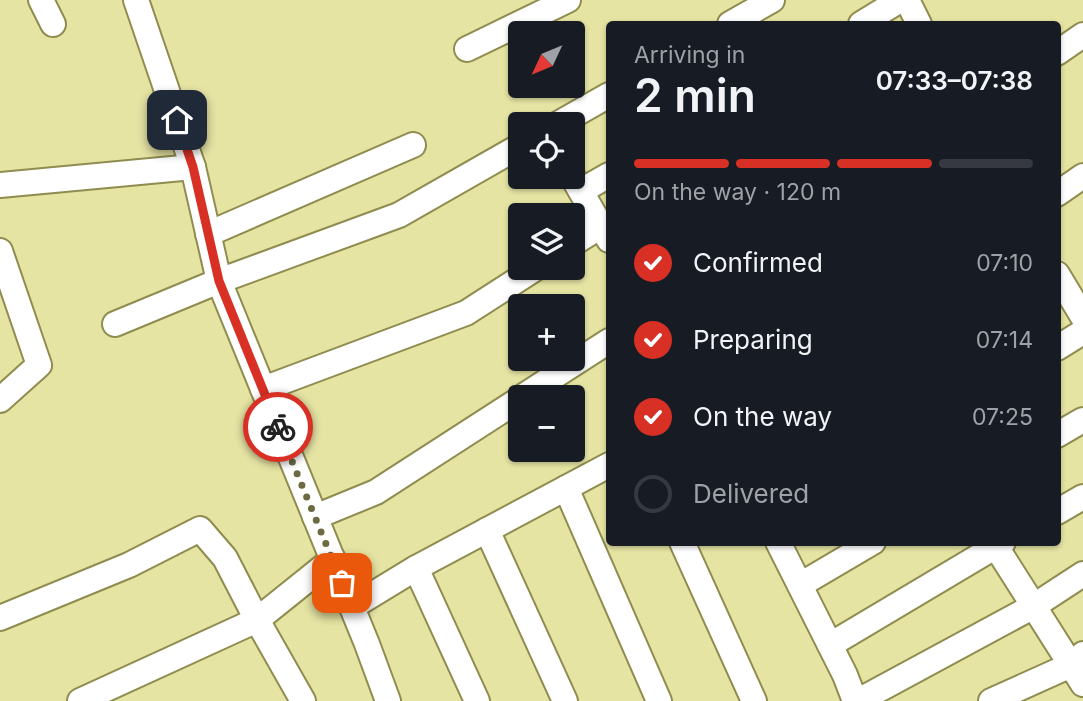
<!DOCTYPE html>
<html lang="en">
<head>
<meta charset="utf-8">
<style>
	:root { --surface:#171b24; --page:#20242c; --text:#f1f3f6; --muted:#9ea1a6; --line:#363941; --accent:#d93025 }
	body { margin:0; font-family:Inter,sans-serif; background:var(--page); color:var(--text); height:100vh; display:flex; flex-direction:column; font-size:26px; white-space:nowrap }
	* { box-sizing:border-box; margin:0 }
	p { font-size:23px; color:var(--muted) }
	.icon { flex:none; width:38px; height:38px; fill:none; stroke:currentColor; stroke-width:2; stroke-linecap:round; stroke-linejoin:round }
	.map { position:relative; flex:1; overflow:hidden }
	.side { position:absolute; left:606px; top:21px; width:455px; height:525px; display:flex; flex-direction:column; background:var(--surface); border-radius:7px; box-shadow:0 2px 5px #0004 }
	.side>* { flex:none }
	.needle { width:46px; rotate:226deg }
	.controls { position:absolute; left:508px; top:21px; display:grid; gap:14px }
	.controls a { display:grid; place-items:center; width:77px; height:77px; border-radius:7px; background:var(--surface); box-shadow:0 2px 5px #0004; font-size:35px }
	.pin { position:absolute; display:grid; place-items:center; width:60px; height:60px; color:#fff; margin:-30px; border-radius:14px; box-shadow:0 4px 10px #0006 }
	.courier { position:absolute; display:grid; place-items:center; width:70px; height:70px; margin:-35px; border:5px solid #d93025; border-radius:50%; background:#fff; color:#222; box-shadow:0 2px 9px #0007 }
	.summary em { font-style:normal; font-weight:600 }
	.summary div { display:flex; flex-direction:column-reverse }
	.summary { display:flex; align-items:center; justify-content:space-between; height:119px; padding:0 28px }
	h1 { font-size:46px; font-weight:600; line-height:52px }
	.bar { display:grid; grid-template-columns:repeat(4,1fr); gap:10px 7px; align-content:center; height:84px; padding:0 28px }
	.bar i { height:9px; border-radius:5px; background:var(--line) }
	.bar .selected { background:var(--accent) }
	.bar p { grid-column:span 4 }
	ol { padding:0 28px; list-style:none }
	li { display:flex; align-items:center; gap:21px; height:77px }
	li p { margin-inline-start:auto }
	li .icon { padding:7px; border-radius:50%; background:var(--accent); color:#fff; stroke-width:4 }
	li:last-child { color:var(--muted) }
	li i { width:38px; height:38px; border:4px solid var(--line); border-radius:50% }
	.map>svg:first-child { display:block }
	.lines { fill:none; stroke-linecap:round; stroke-linejoin:round }
	.minor-casing { stroke:#8f8c4f; stroke-width:28 }
	.minor { stroke:#fff; stroke-width:24 }
	.done { stroke:#6b6a42; stroke-width:7; stroke-dasharray:0 12.6 }
	.route { stroke:#d93025; stroke-width:9 }
</style>
</head>
<body>
<div class="map">
<svg width="1083" height="701" viewBox="0 0 1083 701">
	<rect width="100%" height="100%" fill="#e6e4a3"/>
	<g class="lines">
		<!-- minor casing -->
		<g class="minor-casing">
			<g id="minor">
				<polyline points="41,0 53,24"/>
				<polyline points="136,0 193,167 219,281 367,644 388,701"/>
				<polyline points="907,0 919,24"/>
				<polyline points="730,24 772,0"/>
				<polyline points="861,24 900,0"/>
				<polyline points="467,49 568,0"/>
				<polyline points="1057,53 1083,35"/>
				<polyline points="558,124 609,95"/>
				<polyline points="572,176 609,240"/>
				<polyline points="0,185 193,167"/>
				<polyline points="581,191 609,175"/>
				<polyline points="1057,194 1083,176"/>
				<polyline points="208,234 413,145"/>
				<polyline points="572,244 601,226"/>
				<polyline points="0,251 39,365 0,400"/>
				<polyline points="1057,274 1083,317"/>
				<polyline points="115,324 219,281 399,215 520,146"/>
				<polyline points="1057,348 1083,332"/>
				<polyline points="263,389 466,313 536,268"/>
				<polyline points="522,397 609,341"/>
				<polyline points="1057,435 1083,420"/>
				<polyline points="566,488 659,701"/>
				<polyline points="1057,512 1083,497"/>
				<polyline points="315,517 376,492 520,399"/>
				<polyline points="487,530 565,701"/>
				<polyline points="682,542 754,701"/>
				<polyline points="778,542 845,675 855,701"/>
				<polyline points="993,542 1083,684"/>
				<polyline points="800,585 873,542"/>
				<polyline points="352,607 416,568"/>
				<polyline points="0,618 129,565 200,529 225,558 257,620 303,701"/>
				<polyline points="830,645 1003,542"/>
				<polyline points="80,701 257,620 333,559"/>
				<polyline points="477,701 416,568 609,465"/>
				<polyline points="858,701 1034,606 1083,574"/>
				<polyline points="991,701 1071,665 1083,654"/>
			</g>
		</g>
		<!-- minor -->
		<use href="#minor" class="minor"/>
	</g>
	<g class="lines">
		<!-- done -->
		<polyline class="done" points="278,427 342,583"/>
		<!-- route -->
		<polyline class="route" points="177,120 193,167 219,281 278,427"/>
	</g>
</svg>
<div class="controls">
<a><svg class="needle" viewBox="-14 -14 28 28"><path d="M0-13l5 13h-10z" fill="#e53935"/><path d="M0 13l5-13h-10z" fill="#9ea1a6"/></svg></a>
<a><svg class="icon" aria-label="locate" viewBox="0 0 24 24"><circle cx="12" cy="12" r="6"/><path d="M12 2v4M12 18v4M2 12h4M18 12h4"/></svg></a>
<a><svg class="icon" aria-label="layers" viewBox="0 0 24 24"><path d="M12 4l9 5-9 5-9-5zM3 14l9 5 9-5"/></svg></a>
<a>+</a>
<a>−</a>
</div>
<div class="pin" style="left:342px;top:583px;background:#ea580c"><svg class="icon" aria-label="bag" viewBox="0 0 24 24"><path d="M5 8h14l-1 12H6zM9 8a3 3 0 0 1 6 0"/></svg></div>
<div class="pin" style="left:177px;top:120px;background:#1f2937"><svg class="icon" aria-label="home" viewBox="0 0 24 24"><path d="M3 11l9-7 9 7M6 9v11h12V9"/></svg></div>
<div class="courier" style="left:278px;top:427px"><svg class="icon" aria-label="bike" viewBox="0 0 24 24"><circle cx="6" cy="16" r="4"/><circle cx="18" cy="16" r="4"/><path d="M6 16l4-8h5l3 8M10 8l3 8H6M13 5h3"/></svg></div>
<section class="side">
<div class="summary"><div><h1>2 min</h1><p>Arriving in</p></div><em>07:33–07:38</em></div>
<div class="bar"><i class="selected"></i><i class="selected"></i><i class="selected"></i><i></i><p>On the way · 120 m</p></div>
<ol>
<li><svg class="icon" aria-label="check" viewBox="0 0 24 24"><path d="M5 12l5 5 9-10"/></svg>Confirmed<p>07:10</p></li>
<li><svg class="icon" aria-label="check" viewBox="0 0 24 24"><path d="M5 12l5 5 9-10"/></svg>Preparing<p>07:14</p></li>
<li><svg class="icon" aria-label="check" viewBox="0 0 24 24"><path d="M5 12l5 5 9-10"/></svg>On the way<p>07:25</p></li>
<li><i></i>Delivered</li>
</ol>
</section>
</div>
</body>
</html>
